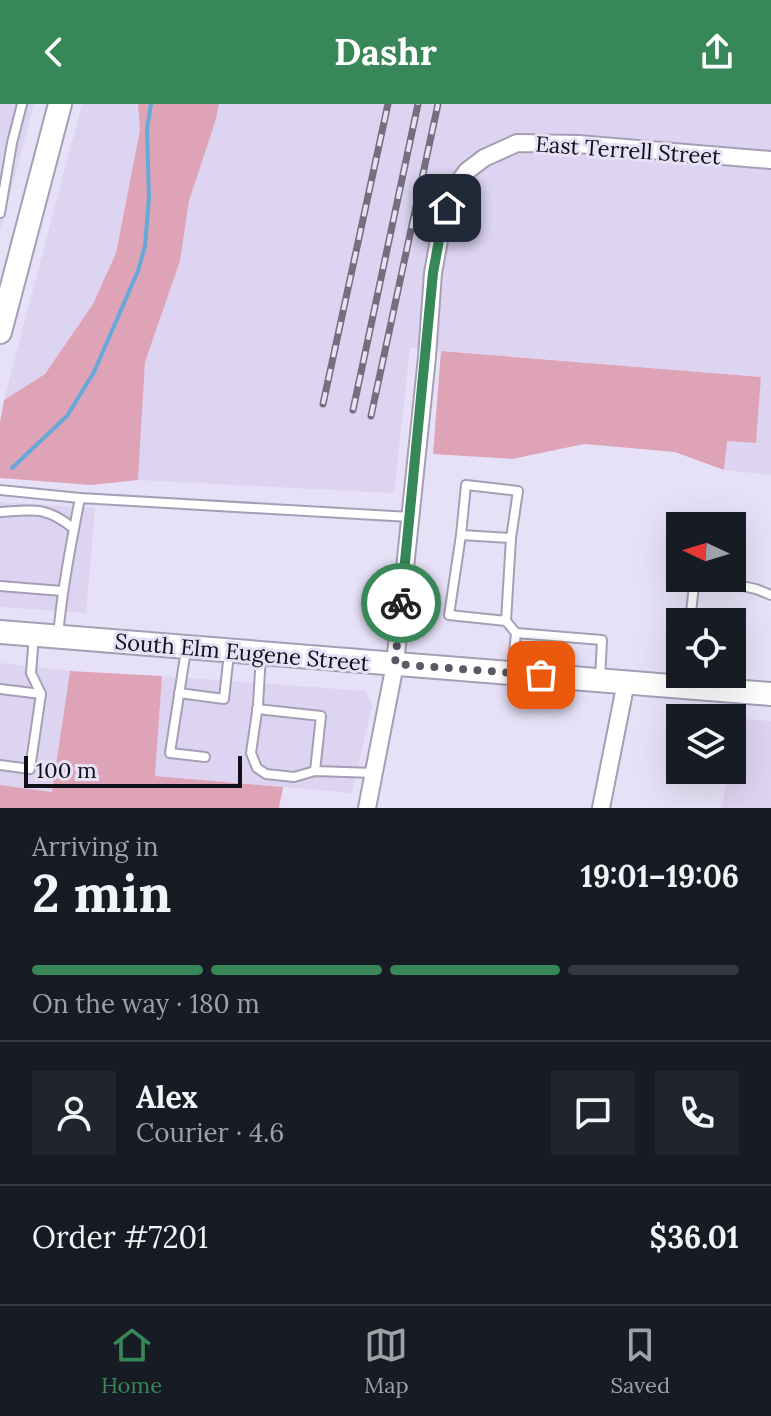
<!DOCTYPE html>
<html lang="en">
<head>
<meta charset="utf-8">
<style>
	:root { --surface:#171b24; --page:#20242c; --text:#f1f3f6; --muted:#9ea1a6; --line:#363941; --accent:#378758 }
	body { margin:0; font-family:Lora,serif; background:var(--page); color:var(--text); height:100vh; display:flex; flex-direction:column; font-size:30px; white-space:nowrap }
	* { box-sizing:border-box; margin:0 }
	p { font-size:26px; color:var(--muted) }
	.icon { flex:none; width:44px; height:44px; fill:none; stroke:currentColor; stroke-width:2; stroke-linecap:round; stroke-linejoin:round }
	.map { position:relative; height:704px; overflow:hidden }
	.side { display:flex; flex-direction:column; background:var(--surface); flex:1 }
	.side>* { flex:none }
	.needle { width:52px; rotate:274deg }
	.fabs { position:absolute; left:666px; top:408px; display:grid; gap:16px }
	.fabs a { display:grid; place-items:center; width:80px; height:80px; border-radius:0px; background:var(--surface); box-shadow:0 8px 32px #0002; font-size:40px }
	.scale { position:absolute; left:24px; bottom:20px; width:218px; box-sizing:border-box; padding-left:8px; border:4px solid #110f17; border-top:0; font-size:22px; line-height:28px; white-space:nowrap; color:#110f17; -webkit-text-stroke:6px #e7e1f7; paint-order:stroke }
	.pin { position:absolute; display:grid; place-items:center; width:68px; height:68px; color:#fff; margin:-34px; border-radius:16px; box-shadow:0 4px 12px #0006 }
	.courier { position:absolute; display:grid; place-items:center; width:80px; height:80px; margin:-40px; border:6px solid #378758; border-radius:50%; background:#fff; color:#222; box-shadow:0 2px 10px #0007 }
	.headline em { font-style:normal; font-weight:800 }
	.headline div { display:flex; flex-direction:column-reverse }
	.headline { display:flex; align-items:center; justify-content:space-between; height:136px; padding:0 32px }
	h1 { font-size:52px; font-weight:800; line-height:60px }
	.bar { display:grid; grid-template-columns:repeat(4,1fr); gap:12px 8px; align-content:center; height:96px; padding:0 32px }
	.bar i { height:10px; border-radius:6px; background:var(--line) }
	.bar .on { background:var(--accent) }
	.bar p { grid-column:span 4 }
	.line { display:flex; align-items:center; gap:20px; padding:0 32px; border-top:2px solid var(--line) }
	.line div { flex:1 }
	.round { display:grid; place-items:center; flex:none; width:84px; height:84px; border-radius:0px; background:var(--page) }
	header { display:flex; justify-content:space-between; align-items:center; height:104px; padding:0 32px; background:var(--accent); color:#fff; font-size:36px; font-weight:800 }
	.tabs { display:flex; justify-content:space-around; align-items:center; height:112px; border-top:2px solid var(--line); background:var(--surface); font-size:22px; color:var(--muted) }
	.tabs a { display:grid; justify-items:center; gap:4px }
	.tabs .on { color:var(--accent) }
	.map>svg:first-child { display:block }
	.built { fill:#dcd4f1 }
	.green { fill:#dfa3b8 }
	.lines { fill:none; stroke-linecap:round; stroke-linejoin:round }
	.stream { stroke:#66a8d7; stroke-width:4 }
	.service-casing { stroke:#a59fb5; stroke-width:12 }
	.minor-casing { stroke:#a59fb5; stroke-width:20 }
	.secondary-casing { stroke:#a59fb5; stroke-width:26 }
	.service { stroke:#fff; stroke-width:8 }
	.minor { stroke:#fff; stroke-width:16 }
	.secondary { stroke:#fff; stroke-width:22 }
	.rail-casing { stroke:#736f7d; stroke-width:7 }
	.rail { stroke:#e7e1f7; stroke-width:4; stroke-dasharray:12; stroke-linecap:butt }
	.done { stroke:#5c5865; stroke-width:8; stroke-dasharray:0 14.4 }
	.route { stroke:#378758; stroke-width:10 }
	.labels { text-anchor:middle; stroke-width:6; stroke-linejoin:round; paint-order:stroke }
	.street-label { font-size:22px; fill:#110f17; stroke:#e7e1f7 }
</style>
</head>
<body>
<header><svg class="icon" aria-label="back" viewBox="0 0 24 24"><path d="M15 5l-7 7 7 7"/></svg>Dashr<svg class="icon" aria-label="share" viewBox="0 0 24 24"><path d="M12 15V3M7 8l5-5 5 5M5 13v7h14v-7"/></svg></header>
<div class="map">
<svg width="771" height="704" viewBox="0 0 771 704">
	<rect width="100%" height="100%" fill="#e7e1f7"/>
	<!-- built -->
	<g class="built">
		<polygon points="0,0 34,0 0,128"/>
		<polygon points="82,0 138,0 140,26 116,149 93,200 45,270 4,296"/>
		<polygon points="219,0 771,0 771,371 724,366 727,337 756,339 760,273 410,244 394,389 138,376 145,258 180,157 189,97 216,15"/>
		<polygon points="0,398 95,404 86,509 0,503"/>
		<polygon points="0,559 70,567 52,688 0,681"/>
		<polygon points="162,572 366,587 372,602 352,689 155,672"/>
		<polygon points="741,615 771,617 771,704 721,704 730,666 732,666 732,657"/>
	</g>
	<!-- green -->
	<g class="green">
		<polygon points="138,0 219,0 216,15 189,97 180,157 145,258 138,376 91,381 0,374 0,318 4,296 45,270 93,200 116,149 140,26"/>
		<polygon points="441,247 761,273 756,339 727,337 724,366 675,348 584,340 512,355 433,350"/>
		<polygon points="70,567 162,572 155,672 283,683 279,704 0,704 0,681 52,688"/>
	</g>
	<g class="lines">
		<!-- stream -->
		<polyline class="stream" points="12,364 67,312 94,268 138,167 145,142 149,94 147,25 151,0"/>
		<!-- service casing -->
		<g class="service-casing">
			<g id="service">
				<polyline points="0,109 12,39 22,0"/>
				<polyline points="0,386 80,394 410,413"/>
				<path d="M0 408C34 406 47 402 74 425"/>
				<polyline points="461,431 466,381 518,387 511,434"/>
				<polyline points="0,482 62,487"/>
				<polyline points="506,517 449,511 461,431 511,434 506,517 516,529 602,536 600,575"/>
				<polyline points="690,518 694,481 714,476 756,485 771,491"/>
				<path d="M58 532C62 486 71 440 80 394"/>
				<polyline points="186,546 170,649 205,653"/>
				<polyline points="261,550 258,601 251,649 257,664 266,670 294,673 315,667 374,669"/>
				<polyline points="512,568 516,529"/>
				<polyline points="0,585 41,590"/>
				<polyline points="179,589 224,595 229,549"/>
				<polyline points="257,605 321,612 315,667"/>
				<polyline points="0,661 30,665 41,590 31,569 34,531"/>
			</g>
		</g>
		<!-- minor casing -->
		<g class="minor-casing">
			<g id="minor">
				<polyline points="367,704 395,560 427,253 433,169 439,136 447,104 456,82 467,67 484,54 517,39 578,40 771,56"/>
				<polyline points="601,704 626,578"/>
			</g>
		</g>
		<!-- secondary casing -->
		<g class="secondary-casing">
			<g id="secondary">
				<polyline points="0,228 60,0"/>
				<polyline points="0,528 771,590"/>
			</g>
		</g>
		<!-- service -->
		<use href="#service" class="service"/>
		<!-- minor -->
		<use href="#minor" class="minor"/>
		<!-- secondary -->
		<use href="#secondary" class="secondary"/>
		<!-- rail casing -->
		<g class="rail-casing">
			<g id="rail">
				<polyline points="323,300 388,0"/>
				<polyline points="353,306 418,0"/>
				<polyline points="371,312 438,0"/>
			</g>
		</g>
		<!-- rail -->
		<use href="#rail" class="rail"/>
	</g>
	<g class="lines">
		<!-- done -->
		<polyline class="done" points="401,499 395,560 541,571"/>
		<!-- route -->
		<polyline class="route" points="401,499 433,169 439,136 447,104"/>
	</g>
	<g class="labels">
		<!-- street labels -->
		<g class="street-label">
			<text transform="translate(628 46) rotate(4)" y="8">East Terrell Street</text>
			<text transform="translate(242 548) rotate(5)" y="8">South Elm Eugene Street</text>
		</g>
	</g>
</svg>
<div class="fabs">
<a><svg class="needle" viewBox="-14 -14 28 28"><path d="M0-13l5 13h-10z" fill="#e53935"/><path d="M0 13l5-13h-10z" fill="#9ea1a6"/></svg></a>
<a><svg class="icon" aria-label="locate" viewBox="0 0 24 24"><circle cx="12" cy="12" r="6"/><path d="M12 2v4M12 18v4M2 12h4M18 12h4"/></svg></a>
<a><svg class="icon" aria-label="layers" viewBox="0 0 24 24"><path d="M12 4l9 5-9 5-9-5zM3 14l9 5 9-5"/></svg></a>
</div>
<div class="scale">100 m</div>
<div class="pin" style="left:541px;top:571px;background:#ea580c"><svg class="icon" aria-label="bag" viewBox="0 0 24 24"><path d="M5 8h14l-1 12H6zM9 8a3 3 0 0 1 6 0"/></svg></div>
<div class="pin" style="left:447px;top:104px;background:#1f2937"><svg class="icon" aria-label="home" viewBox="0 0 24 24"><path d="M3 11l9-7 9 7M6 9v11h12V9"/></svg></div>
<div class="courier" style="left:401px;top:499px"><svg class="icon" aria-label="bike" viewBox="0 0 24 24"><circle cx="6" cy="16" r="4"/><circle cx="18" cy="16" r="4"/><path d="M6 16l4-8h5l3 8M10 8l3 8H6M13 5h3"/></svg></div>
</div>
<section class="side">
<div class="headline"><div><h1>2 min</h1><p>Arriving in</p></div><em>19:01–19:06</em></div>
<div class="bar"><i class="on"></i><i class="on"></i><i class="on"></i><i></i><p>On the way · 180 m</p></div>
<div class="line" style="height:144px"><a class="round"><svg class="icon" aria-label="person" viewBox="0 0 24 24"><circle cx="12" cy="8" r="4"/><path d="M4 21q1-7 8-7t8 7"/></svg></a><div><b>Alex</b><p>Courier · 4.6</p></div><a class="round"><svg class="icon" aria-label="chat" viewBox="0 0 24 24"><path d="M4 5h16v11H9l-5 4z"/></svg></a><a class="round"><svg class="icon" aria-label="phone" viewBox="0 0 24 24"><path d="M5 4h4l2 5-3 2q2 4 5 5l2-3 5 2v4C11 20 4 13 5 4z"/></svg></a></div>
<div class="line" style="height:104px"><div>Order #7201</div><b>$36.01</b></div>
</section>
<nav class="tabs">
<a class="on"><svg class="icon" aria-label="home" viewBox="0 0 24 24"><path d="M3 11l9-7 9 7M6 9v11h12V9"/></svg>Home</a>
<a><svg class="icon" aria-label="map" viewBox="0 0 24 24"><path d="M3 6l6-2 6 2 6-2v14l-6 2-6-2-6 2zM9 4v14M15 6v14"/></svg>Map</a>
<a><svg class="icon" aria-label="saved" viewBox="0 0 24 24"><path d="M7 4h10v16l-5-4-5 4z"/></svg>Saved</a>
</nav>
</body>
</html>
